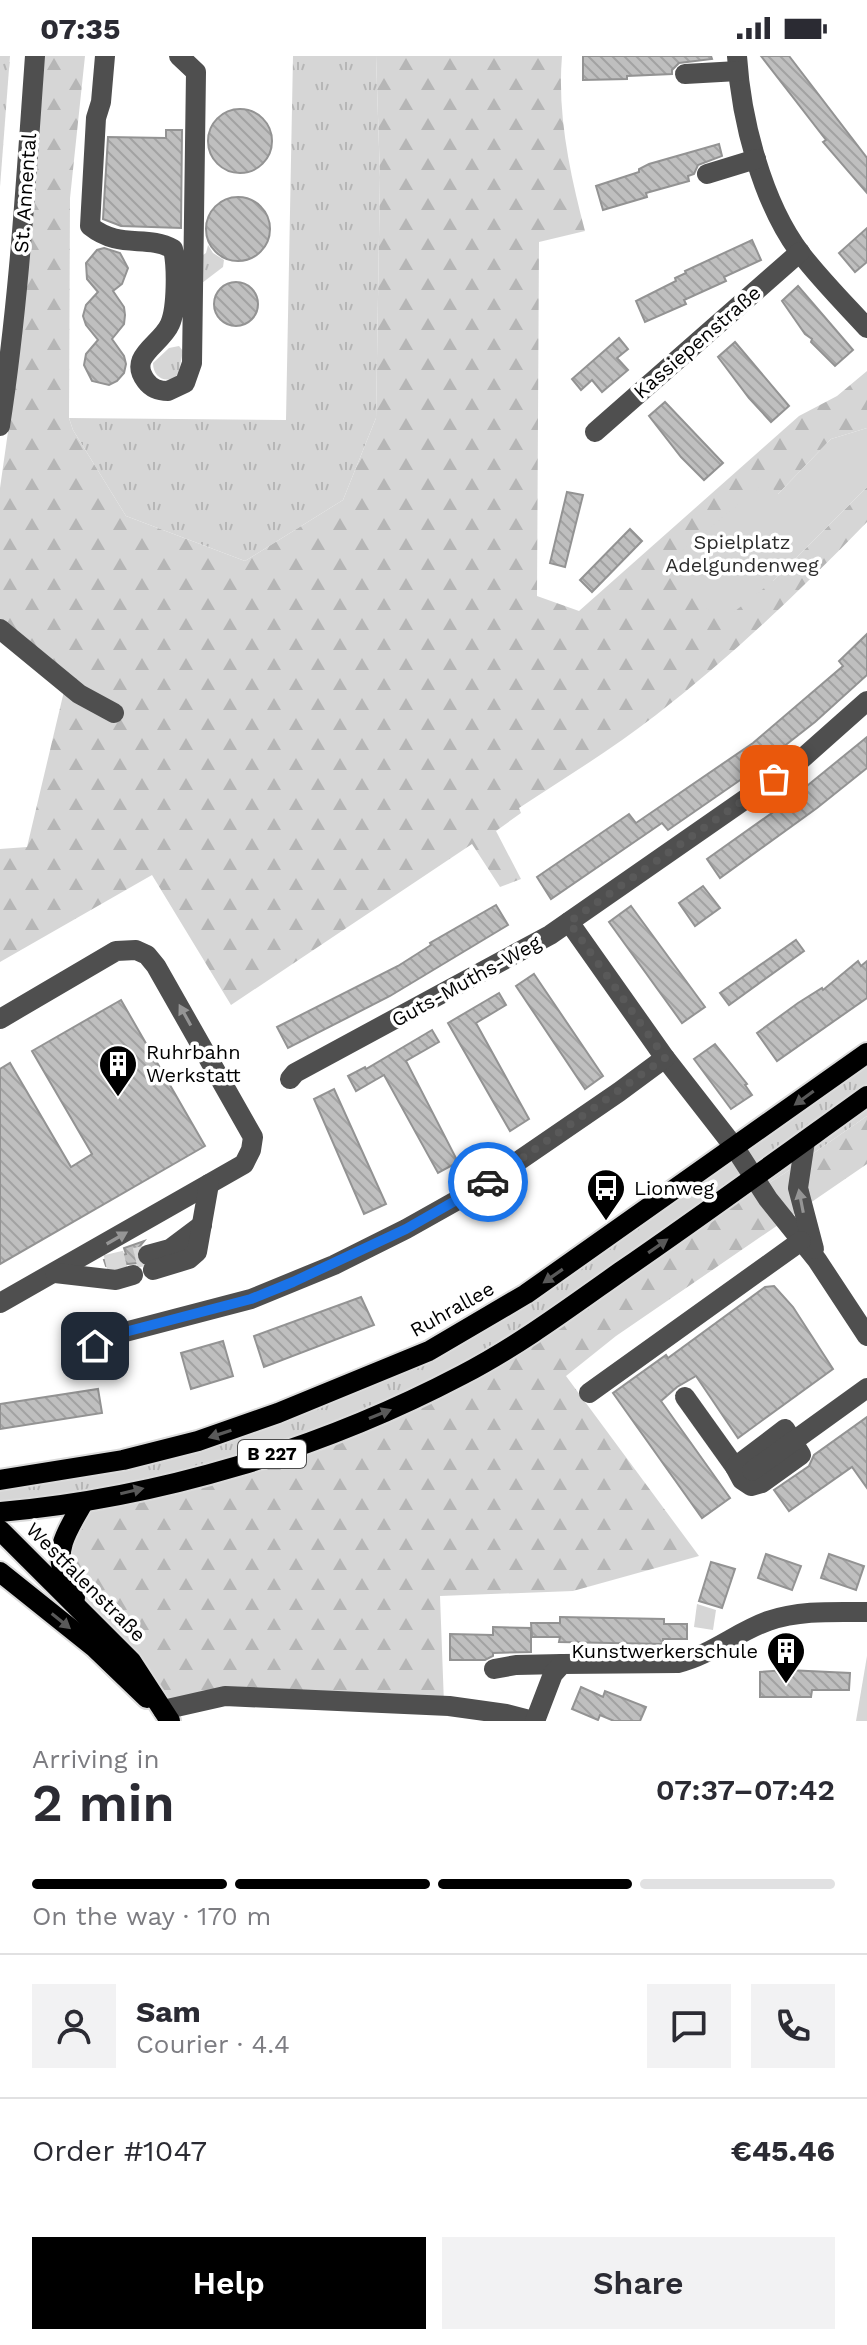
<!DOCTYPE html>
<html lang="en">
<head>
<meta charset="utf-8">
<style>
	:root { --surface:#fff; --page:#f2f2f3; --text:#2b2b33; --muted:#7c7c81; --line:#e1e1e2; --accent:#000 }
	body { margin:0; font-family:"Work Sans",sans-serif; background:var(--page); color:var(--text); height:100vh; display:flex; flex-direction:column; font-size:30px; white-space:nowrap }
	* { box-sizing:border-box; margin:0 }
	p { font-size:26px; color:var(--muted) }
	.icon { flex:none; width:44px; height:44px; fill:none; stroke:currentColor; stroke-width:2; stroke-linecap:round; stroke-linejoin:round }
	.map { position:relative; height:1665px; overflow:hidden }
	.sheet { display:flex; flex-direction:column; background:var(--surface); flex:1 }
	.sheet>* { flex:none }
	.pin { position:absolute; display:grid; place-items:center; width:68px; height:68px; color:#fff; margin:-34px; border-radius:16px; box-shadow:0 4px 12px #0006 }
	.courier { position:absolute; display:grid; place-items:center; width:80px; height:80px; margin:-40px; border:6px solid #1a73e8; border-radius:50%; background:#fff; color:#222; box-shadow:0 2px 10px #0007 }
	.head em { font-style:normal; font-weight:600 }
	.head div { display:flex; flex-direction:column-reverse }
	.head { display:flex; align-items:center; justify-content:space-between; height:136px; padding:0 32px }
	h1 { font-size:52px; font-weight:600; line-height:60px }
	.bar { display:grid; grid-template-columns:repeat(4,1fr); gap:12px 8px; align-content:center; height:96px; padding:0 32px }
	.bar i { height:10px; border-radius:6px; background:var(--line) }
	.bar .current { background:var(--accent) }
	.bar p { grid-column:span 4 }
	.line { display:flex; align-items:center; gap:20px; padding:0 32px; border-top:2px solid var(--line) }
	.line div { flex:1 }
	.round { display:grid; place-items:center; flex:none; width:84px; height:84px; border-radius:0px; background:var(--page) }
	.primary-button { display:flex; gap:16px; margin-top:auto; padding:16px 32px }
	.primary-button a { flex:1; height:92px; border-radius:0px; background:var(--accent); color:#fff; font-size:32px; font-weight:600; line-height:92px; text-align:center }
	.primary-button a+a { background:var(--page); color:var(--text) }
	.status { display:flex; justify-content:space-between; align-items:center; height:56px; padding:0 40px; background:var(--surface); direction:ltr }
	.status svg { height:22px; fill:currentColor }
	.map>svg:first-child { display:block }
	.grass { fill:url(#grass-tufts) }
	.forest { fill:url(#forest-firs) }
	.park { fill:#d6d6d6 }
	.building { fill:url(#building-back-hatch); stroke:#939393; stroke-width:2 }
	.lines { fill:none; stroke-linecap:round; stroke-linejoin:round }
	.minor-tunnel { stroke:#d9d9d9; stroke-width:20; stroke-dasharray:20 10; stroke-linecap:butt }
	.major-casing { stroke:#dbdbdb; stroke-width:24 }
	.minor { stroke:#4f4f4f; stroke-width:20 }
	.major { stroke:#000; stroke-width:20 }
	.oneway { fill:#959595 }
	.oneway2 { fill:#595959 }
	.done { stroke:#595959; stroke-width:8; stroke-dasharray:0 14.4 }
	.route { stroke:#1a73e8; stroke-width:10 }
	.labels { text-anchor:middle; stroke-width:7; stroke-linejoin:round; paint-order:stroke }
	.shield { fill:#fff; stroke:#4c4c4c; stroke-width:2 }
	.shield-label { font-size:18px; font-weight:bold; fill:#000 }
	.street-label { font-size:20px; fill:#000; stroke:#fff }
	.park-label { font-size:20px; fill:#2d2d2d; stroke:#fff }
	.poi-label { font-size:20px; fill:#000; stroke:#fff; text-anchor:start }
</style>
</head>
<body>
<div class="status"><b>07:35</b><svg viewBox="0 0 49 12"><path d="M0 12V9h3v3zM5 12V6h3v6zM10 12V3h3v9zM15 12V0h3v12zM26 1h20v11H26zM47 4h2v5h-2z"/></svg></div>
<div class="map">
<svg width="867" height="1665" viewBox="0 0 867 1665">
	<defs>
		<pattern id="grass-tufts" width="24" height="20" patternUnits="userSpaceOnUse" patternTransform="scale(2)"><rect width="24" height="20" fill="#d6d6d6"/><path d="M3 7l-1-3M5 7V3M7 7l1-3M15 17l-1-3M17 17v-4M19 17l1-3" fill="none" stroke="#b6b6b6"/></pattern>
		<pattern id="forest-firs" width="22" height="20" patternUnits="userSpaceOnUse" patternTransform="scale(2)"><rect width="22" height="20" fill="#d6d6d6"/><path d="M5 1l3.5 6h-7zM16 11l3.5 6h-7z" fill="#b6b6b6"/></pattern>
		<pattern id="building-back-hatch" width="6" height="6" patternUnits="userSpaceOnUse" patternTransform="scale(2)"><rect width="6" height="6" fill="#bfbfbf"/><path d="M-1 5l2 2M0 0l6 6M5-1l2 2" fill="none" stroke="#a2a2a2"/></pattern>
	</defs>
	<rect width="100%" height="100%" fill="#fff"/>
	<!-- grass -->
	<g class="grass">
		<polygon points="0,0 10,0 0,131"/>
		<polygon points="293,0 376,0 380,121 376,362 343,444 245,505 126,460 73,374 69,362 286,364"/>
		<polygon points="208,189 213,197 224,204 223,211 202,227 203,199 206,197"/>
		<path d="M179 290 183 295 178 320C166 328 153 322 153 307L169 292Z"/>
		<polygon points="867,998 867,1060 785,1117 464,1317 206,1417 0,1454 0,1435 20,1423 123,1405 428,1297"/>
		<polygon points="867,1600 867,1665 856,1665"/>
	</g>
	<!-- forest -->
	<g class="forest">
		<path d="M41 0H85L70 142 69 362 73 374 126 460 245 505 343 444 376 362 380 121 376 0H562C557 58 570 118 585 175L539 186 537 540 579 555 799 360 837 340 867 315V372L831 383 777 439 766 427 773 525 867 431V466C801 534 731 601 656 659 612 693 565 722 519 752L521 757 496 775 521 823 500 831 472 788 231 949 152 819 0 906V793L27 791 65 631 0 568V432L19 298Z"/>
		<polygon points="867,1060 867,1108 616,1280 566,1320 699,1500 573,1535 440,1540 444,1648 260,1639 163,1653 104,1564 66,1519 64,1482 83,1449 385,1358 591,1238 785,1117"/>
	</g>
	<!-- park -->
	<g class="park">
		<polygon points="867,372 867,431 773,525 720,567 705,550 675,500 766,426 778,438 831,383"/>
		<polygon points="697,1548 716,1554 713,1574 694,1571"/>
	</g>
	<!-- building -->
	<g class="building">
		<polygon points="583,0 711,0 712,3 679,7 672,14 672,18 627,20 627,23 583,24"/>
		<polygon points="761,0 789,0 867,102 867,137 823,86 826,84"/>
		<circle cx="240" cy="85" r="32"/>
		<polygon points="166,74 182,74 181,172 121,170 103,163 108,81 166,82"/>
		<polygon points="719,88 722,100 698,109 694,118 688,120 689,125 646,137 647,141 603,154 596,130 639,116 639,113 649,108"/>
		<circle cx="238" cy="173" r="32"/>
		<polygon points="867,172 867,206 855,216 839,197"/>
		<polygon points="752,184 761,204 724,221 726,225 684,244 686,248 645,266 636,245 676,225 675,222 686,217 685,215"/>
		<polygon points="104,192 120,197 128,212 122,228 113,235 124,251 125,259 124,268 112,283 124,300 126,308 124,317 117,325 109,329 92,325 84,309 86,298 98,284 86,269 83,260 86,249 98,236 87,223 86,207 97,194"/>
		<circle cx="236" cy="248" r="22"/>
		<polygon points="798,230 853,294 835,310 811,286 812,283 805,278 782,245"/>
		<polygon points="619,282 628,293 617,302 628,314 602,336 592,324 581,334 572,323"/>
		<polygon points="735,286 789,350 771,366 749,342 718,301"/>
		<polygon points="665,346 723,407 704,424 681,401 649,360"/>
		<polygon points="567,436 583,439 565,511 550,507"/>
		<polygon points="630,473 642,485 592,536 580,524"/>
		<polygon points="867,578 867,619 815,666 746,720 668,774 662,767 551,843 537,821 629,758 636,767 753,687 843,610 839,605"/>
		<polygon points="867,681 867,712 817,752 720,822 707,803 786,747"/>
		<polygon points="703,830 720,852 695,870 679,847"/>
		<polygon points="496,849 508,869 390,940 288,992 277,971 398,910 431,889 430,887"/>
		<polygon points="631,850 705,951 682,967 609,866"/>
		<polygon points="796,884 804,895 729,949 720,937"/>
		<polygon points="858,905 861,910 867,905 867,942 777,1005 757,977 798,947 822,932 823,934"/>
		<polygon points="534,918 603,1020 585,1033 516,930"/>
		<polygon points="499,937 506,949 476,967 529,1063 510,1075 448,967"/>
		<polygon points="121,944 205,1090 0,1208 0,1013 10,1007 71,1111 92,1098 32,995"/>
		<polygon points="432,974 439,986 406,1005 458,1106 438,1117 384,1019 356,1035 348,1020 365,1011 366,1013"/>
		<polygon points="715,988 747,1028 745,1029 752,1039 731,1053 694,1003"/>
		<polygon points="334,1033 386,1148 364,1158 314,1043"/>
		<polygon points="144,1185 135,1196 138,1207 106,1210 104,1204 126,1198 124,1192"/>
		<polygon points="774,1230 793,1251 833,1313 738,1382 696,1320 677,1331 661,1345 730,1442 702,1462 613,1337 666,1299 668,1302 765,1231"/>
		<polygon points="361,1241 374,1269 264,1311 254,1280"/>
		<polygon points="223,1285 233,1320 191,1333 181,1297"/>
		<polygon points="98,1333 102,1357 0,1373 0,1348"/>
		<polygon points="867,1361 867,1432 852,1411 789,1455 774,1434 809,1410 814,1399"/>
		<polygon points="766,1498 801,1510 792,1534 758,1522"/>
		<polygon points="829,1498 864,1510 856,1534 821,1522"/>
		<polygon points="711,1506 735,1513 722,1552 699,1545"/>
		<polygon points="560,1561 664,1563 664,1568 687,1568 687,1583 663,1583 663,1588 559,1586 560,1581 532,1581 531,1567 560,1567"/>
		<polygon points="493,1571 531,1572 531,1596 493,1597 493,1600 485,1604 450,1604 450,1578 493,1579"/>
		<polygon points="787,1614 850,1617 849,1634 812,1634 811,1641 760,1641 760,1616"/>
		<polygon points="581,1631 603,1641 605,1635 646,1651 640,1665 614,1665 600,1659 598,1664 572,1653"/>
	</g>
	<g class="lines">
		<!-- minor-tunnel -->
		<polyline class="minor-tunnel" points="106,1209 148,1199"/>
		<!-- major casing -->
		<g class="major-casing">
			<g id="major">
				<polyline points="0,1424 123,1404 198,1385 278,1357 429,1295 526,1238 867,997"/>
				<path d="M0 1456C159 1442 321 1393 462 1319 518 1290 569 1252 620 1216 703 1159 785 1099 867 1040"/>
				<polyline points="0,1474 131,1605 170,1665"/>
				<polyline points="0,1516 95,1592 147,1642"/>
				<path d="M75 1542C75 1532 68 1528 64 1519 53 1492 71 1469 83 1447"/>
			</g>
		</g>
		<!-- minor -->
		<g class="minor">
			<path d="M105 0 101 46 96 62 90 170C120 194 146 178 173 193 177 210 177 252 170 268 161 289 127 300 146 325 152 333 159 335 168 335L185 327 192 307 196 16 179 0"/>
			<path d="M737 0C741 63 762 147 801 198 821 224 845 248 867 272"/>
			<polyline points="685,18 738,15"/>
			<polyline points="707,118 756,103"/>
			<path d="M0 370C19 247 26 124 35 0"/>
			<polyline points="595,376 800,196"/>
			<polyline points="0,573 79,638 114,657"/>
			<polyline points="569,866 665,1002 735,1092 768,1143 817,1204 867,1280"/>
			<polyline points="0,963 116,895 136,894 147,899 156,910 253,1081 251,1094 244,1108 0,1247"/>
			<polyline points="290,1023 295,1017 550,879 796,708 867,645"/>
			<polyline points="805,1085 798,1132 814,1193"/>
			<polyline points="148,1199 170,1193 202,1169"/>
			<polyline points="153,1214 189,1203 197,1196 209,1128"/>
			<polyline points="55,1217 116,1224 133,1219"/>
			<polyline points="95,1290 121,1277 251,1243 334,1209 406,1173 479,1132 619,1036 665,1002"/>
			<polyline points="589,1337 801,1185"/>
			<polyline points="685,1341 735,1411"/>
			<polygon points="785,1373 801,1399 762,1427 751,1430 742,1424 735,1411"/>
			<polyline points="752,1415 867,1332"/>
			<polyline points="494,1613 516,1609 562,1608"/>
			<polyline points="163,1654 225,1640 449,1650 506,1658 533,1665"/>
			<path d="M535 1665 553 1618 562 1608 678 1607C711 1599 737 1576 768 1565 800 1554 834 1556 867 1556"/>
		</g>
		<!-- major -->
		<use href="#major" class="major"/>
	</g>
	<!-- one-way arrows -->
	<defs><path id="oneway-solid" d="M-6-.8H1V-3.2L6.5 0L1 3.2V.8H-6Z" transform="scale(2)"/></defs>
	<g class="oneway">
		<use href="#oneway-solid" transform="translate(185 959) rotate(-119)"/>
		<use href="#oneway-solid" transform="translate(801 1145) rotate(-101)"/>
		<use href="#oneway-solid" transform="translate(117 1182) rotate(-30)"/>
	</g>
	<g class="oneway2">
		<use href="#oneway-solid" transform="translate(804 1042) rotate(144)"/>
		<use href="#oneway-solid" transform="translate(658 1190) rotate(-35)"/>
		<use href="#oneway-solid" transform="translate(553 1220) rotate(145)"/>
		<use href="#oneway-solid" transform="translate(380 1358) rotate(-22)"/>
		<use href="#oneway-solid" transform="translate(220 1378) rotate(162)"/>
		<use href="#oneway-solid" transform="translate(132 1435) rotate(-13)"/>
		<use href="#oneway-solid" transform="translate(61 1565) rotate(39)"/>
	</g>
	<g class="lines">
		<!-- done -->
		<polyline class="done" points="488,1126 665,1002 569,866 774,723"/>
		<!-- route -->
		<polyline class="route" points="95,1290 121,1277 251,1243 293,1226 406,1173 488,1126"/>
	</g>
	<!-- icons -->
	<defs>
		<g id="building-pin" transform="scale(2)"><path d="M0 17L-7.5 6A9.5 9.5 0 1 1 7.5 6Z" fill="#000" stroke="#fff"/><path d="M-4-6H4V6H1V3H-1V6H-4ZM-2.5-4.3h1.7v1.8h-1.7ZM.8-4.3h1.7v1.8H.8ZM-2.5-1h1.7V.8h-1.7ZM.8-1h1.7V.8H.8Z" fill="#fff"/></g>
		<g id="bus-pin" transform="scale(2)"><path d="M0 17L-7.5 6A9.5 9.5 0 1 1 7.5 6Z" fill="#000" stroke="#fff"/><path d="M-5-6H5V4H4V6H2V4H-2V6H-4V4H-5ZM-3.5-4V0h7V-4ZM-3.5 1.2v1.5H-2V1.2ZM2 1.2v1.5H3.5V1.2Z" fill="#fff"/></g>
	</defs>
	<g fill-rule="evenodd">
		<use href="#building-pin" x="118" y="1008"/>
		<use href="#bus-pin" x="606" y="1132"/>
		<use href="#building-pin" x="786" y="1595"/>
	</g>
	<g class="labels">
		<!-- shield labels -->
		<rect class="shield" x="238" y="1384" width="68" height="28" rx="6"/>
		<g class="shield-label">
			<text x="272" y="1404">B 227</text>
		</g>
		<!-- street labels -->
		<g class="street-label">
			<text transform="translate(25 137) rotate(-86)" y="7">St. Annental</text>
			<text transform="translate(697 286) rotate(-41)" y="7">Kassiepenstraße</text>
			<text transform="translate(466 925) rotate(-29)" y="7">Guts-Muths-Weg</text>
			<text transform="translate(452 1253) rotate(-29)" y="7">Ruhrallee</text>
			<text transform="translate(86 1526) rotate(45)" y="7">Westfalenstraße</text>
		</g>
		<!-- park labels -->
		<g class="park-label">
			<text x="742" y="493">Spielplatz<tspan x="742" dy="23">Adelgundenweg</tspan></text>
		</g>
		<!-- poi labels -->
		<g class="poi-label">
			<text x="146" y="1003">Ruhrbahn<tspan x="146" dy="23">Werkstatt</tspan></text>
			<text x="634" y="1139">Lionweg</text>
			<text x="758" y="1602" text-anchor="end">Kunstwerkerschule</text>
		</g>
	</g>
</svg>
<div class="pin" style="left:774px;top:723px;background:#ea580c"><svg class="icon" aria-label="bag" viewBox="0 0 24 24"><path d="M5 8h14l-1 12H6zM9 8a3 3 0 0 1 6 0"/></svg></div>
<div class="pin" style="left:95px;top:1290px;background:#1f2937"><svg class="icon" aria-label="home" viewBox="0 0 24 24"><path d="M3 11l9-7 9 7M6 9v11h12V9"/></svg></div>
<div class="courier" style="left:488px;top:1126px"><svg class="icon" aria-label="car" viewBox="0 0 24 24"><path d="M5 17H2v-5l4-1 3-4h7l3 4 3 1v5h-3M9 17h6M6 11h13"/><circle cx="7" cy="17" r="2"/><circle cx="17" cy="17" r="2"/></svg></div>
</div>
<section class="sheet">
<div class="head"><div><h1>2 min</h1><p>Arriving in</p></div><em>07:37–07:42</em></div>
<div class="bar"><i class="current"></i><i class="current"></i><i class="current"></i><i></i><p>On the way · 170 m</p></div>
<div class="line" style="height:144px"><a class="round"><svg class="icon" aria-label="person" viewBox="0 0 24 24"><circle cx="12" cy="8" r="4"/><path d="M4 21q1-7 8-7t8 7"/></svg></a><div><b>Sam</b><p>Courier · 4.4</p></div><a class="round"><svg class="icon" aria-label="chat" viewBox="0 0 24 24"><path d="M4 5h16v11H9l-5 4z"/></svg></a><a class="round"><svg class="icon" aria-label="phone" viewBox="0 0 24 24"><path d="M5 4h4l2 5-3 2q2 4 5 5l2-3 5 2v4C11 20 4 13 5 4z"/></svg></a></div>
<div class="line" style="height:104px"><div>Order #1047</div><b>€45.46</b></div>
<div class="primary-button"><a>Help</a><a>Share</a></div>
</section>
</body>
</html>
